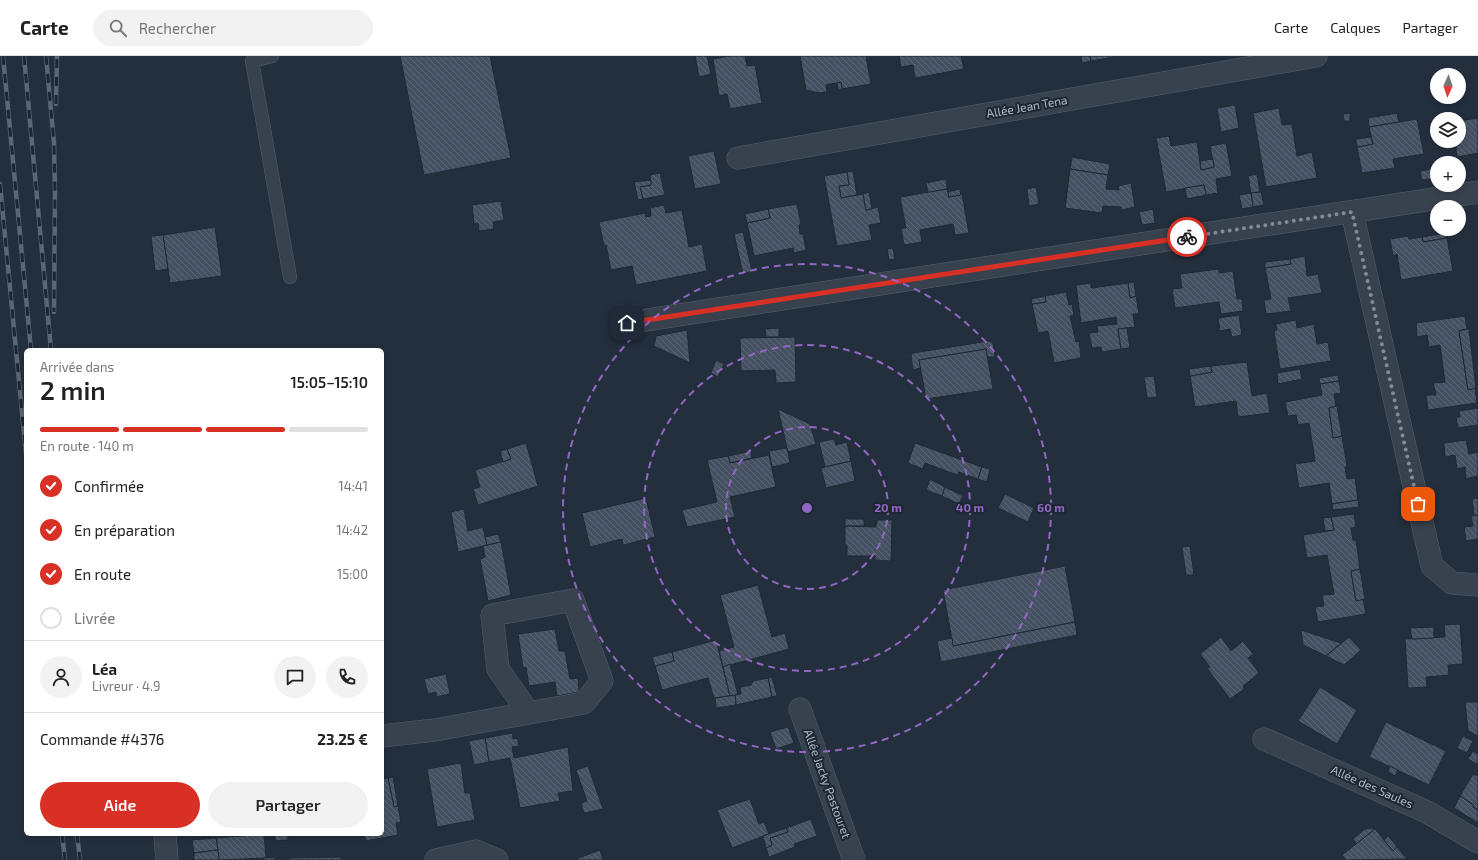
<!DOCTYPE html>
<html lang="fr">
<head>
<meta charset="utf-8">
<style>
	:root { --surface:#fff; --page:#f2f2f2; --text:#222; --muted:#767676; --line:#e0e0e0; --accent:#d93025 }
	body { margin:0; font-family:"Exo 2",sans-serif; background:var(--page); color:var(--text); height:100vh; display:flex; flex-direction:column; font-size:15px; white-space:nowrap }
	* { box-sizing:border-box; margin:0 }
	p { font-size:13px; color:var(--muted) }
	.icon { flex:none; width:22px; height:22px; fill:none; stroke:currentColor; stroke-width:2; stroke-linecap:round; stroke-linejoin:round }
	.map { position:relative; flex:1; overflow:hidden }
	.details { position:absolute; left:24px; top:292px; width:360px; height:488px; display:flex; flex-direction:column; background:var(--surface); border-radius:6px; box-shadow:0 2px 6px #0003 }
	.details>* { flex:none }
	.needle { width:26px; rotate:183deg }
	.controls { position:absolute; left:1430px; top:12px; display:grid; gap:8px }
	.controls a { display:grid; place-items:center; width:36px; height:36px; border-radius:50%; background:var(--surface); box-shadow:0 2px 6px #0003; font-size:20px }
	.pin { position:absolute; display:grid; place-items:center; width:34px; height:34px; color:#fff; margin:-17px; border-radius:8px; box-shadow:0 2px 6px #0006 }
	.courier { position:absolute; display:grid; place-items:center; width:40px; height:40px; margin:-20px; border:3px solid #d93025; border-radius:50%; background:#fff; color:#222; box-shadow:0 1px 5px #0007 }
	.headline em { font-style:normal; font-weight:600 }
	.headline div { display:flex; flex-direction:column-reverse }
	.headline { display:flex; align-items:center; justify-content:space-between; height:68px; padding:0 16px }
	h1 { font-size:26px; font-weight:600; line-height:30px }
	.bar { display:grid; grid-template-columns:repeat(4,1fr); gap:6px 4px; align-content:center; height:48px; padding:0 16px }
	.bar i { height:5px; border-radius:3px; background:var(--line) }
	.bar .active { background:var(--accent) }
	.bar p { grid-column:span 4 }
	.line { display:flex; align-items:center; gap:10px; padding:0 16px; border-top:1px solid var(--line) }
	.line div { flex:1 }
	.round { display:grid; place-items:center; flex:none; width:42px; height:42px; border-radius:21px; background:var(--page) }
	ol { padding:0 16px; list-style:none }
	li { display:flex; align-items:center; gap:12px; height:44px }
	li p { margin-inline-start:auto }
	li .icon { padding:4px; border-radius:50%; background:var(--accent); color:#fff; stroke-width:4 }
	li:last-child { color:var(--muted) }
	li i { width:22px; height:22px; border:2px solid var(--line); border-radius:50% }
	.action { display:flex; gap:8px; margin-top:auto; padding:8px 16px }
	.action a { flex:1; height:46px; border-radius:24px; background:var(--accent); color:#fff; font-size:16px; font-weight:600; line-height:46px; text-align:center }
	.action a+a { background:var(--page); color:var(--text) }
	header { display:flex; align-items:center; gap:24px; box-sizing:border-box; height:56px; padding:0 20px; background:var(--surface); border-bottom:1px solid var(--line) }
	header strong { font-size:19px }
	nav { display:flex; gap:22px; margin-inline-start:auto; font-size:14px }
	.search { width:280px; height:36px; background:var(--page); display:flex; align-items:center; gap:10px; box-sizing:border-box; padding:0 14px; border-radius:22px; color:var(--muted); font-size:15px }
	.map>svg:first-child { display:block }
	.building { fill:url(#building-back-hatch); stroke:#1f2835 }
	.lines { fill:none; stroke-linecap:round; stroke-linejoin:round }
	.service-casing { stroke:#565f6c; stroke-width:14 }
	.minor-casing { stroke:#565f6c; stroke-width:23 }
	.service { stroke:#38414e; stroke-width:13 }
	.minor { stroke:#38414e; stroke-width:22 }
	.rail-casing { stroke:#5a6575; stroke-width:4.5 }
	.rail { stroke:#1d2633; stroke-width:3; stroke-dasharray:9; stroke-linecap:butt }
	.done { stroke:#828b98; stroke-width:4; stroke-dasharray:0 7.2 }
	.route { stroke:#d93025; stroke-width:5 }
	.ring { fill:none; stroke:#9266c3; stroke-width:2; stroke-dasharray:7 5 }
	.labels { text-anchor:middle; stroke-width:4; stroke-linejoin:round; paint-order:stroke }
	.street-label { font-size:12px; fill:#b4bcc9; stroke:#1d2633 }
	.centre { fill:#9266c3; stroke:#1d2633; stroke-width:2 }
	.ring-label { font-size:12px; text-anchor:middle; font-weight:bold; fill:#9266c3; stroke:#1d2633; stroke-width:4; stroke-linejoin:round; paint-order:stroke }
</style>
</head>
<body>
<header>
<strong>Carte</strong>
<div class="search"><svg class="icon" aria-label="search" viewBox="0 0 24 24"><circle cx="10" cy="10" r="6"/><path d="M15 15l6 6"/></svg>Rechercher</div>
<nav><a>Carte</a><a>Calques</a><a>Partager</a></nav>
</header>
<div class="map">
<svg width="1478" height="804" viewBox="0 0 1478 804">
	<defs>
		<pattern id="building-back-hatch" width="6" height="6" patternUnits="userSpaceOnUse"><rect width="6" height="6" fill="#455162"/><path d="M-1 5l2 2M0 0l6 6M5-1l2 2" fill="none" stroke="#5d6877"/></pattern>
	</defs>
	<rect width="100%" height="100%" fill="#242f3e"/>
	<!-- building -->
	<g class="building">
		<polygon points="400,0 490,0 511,102 424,119"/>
		<polygon points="695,0 707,0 711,18 699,21"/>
		<polygon points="730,0 745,0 747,10 755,9 762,47 730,53 727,38 719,40 713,3"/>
		<polygon points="800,0 866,0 871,28 842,33 841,26 826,29 827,36 819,37 806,34"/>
		<polygon points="899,0 961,0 964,13 915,22 913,9 901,11"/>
		<polygon points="1081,0 1090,0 1091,5 1082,7"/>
		<polygon points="1090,0 1114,0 1114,1 1091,5"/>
		<polygon points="841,26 842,33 838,34 837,27"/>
		<polygon points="1235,49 1239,72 1221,76 1217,52"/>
		<polygon points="1279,52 1282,69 1292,68 1297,100 1312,96 1317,122 1266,131 1253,57"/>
		<polygon points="1350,57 1350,65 1344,65 1343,58"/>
		<polygon points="1397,57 1399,66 1369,71 1368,62"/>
		<polygon points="1478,62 1478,97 1457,101 1455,85 1459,85 1459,65"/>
		<polygon points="1417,63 1424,98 1393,103 1395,112 1362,117 1357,91 1373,88 1369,71"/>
		<polygon points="1169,80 1171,90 1197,86 1201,114 1214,111 1210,90 1226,87 1232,120 1216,123 1218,137 1206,139 1204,129 1166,136 1156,82"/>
		<polygon points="1371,81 1373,88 1357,91 1356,83"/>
		<polygon points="714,95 721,128 695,133 688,100"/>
		<polygon points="1072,101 1110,108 1108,119 1070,113"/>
		<polygon points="1213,103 1214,111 1201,114 1200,105"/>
		<polygon points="1436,112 1437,122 1422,124 1420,115"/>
		<polygon points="1070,113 1108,119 1106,133 1119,134 1118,130 1131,127 1135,151 1121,154 1121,151 1103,150 1102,157 1065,152"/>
		<polygon points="853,115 857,139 841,142 839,130 849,129 847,116"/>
		<polygon points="847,116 849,129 839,130 841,142 863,138 866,154 878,151 881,167 869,169 872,184 837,190 824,120"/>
		<polygon points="660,117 665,139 643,143 640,131 651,129 650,119"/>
		<polygon points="1257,118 1260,136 1251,137 1248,120"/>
		<polygon points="946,123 947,133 928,137 926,127"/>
		<polygon points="651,124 651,129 640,131 643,143 638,144 634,126"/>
		<polygon points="1204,129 1206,139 1187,143 1185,132"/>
		<polygon points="1036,131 1039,148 1029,150 1027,133"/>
		<polygon points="947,133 949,141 962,138 969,177 955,179 953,168 920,174 922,186 904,189 901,172 906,172 900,141"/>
		<polygon points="960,133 961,139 949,141 948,136"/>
		<polygon points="869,136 872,153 866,154 863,138"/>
		<polygon points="1261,136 1264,149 1253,151 1251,137"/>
		<polygon points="1251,137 1253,151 1242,153 1239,139"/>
		<polygon points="501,145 504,164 493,166 494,173 479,175 478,167 474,168 472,149"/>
		<polygon points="797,148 801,168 799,169 800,178 803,178 806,194 794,197 793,192 754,200 747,167 770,162 768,153"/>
		<polygon points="664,149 666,157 682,154 689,191 702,188 707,215 636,229 632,210 611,214 606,189 604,190 599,166 645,157 646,161 651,160 650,152"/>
		<polygon points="768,153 770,162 747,167 745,158"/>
		<polygon points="1153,153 1155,167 1142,169 1139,156"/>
		<polygon points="215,171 222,220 170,227 163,179"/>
		<polygon points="743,176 752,215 743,218 734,178"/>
		<polygon points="1446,177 1447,182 1423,186 1422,181"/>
		<polygon points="163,179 168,213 155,215 151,180"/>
		<polygon points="1408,180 1409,183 1422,181 1423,186 1447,182 1453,215 1401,224 1397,198 1393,200 1390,183"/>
		<polygon points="893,192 895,203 889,204 887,193"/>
		<polygon points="1305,200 1307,220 1318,218 1322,237 1288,242 1291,255 1266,258 1264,244 1271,243 1265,212 1291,208 1290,203"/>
		<polygon points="1290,203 1291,208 1265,212 1265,206"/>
		<polygon points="1219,213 1219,217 1233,215 1237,243 1242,243 1243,255 1221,258 1219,246 1175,252 1172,233 1182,232 1180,218"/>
		<polygon points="1134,226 1136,240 1130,242 1128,227"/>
		<polygon points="1091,227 1091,232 1128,227 1130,242 1136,240 1139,258 1133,258 1135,271 1118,273 1121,293 1102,296 1101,291 1092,292 1089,277 1098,276 1097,270 1117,268 1116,261 1081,267 1076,229"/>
		<polygon points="1066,236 1069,249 1072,248 1074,260 1070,260 1076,286 1079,285 1081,302 1054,307 1048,275 1038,277 1032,248 1046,246 1045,240"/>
		<polygon points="1045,240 1046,246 1032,248 1031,243"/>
		<polygon points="1239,259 1242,279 1232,281 1230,273 1220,275 1218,262"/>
		<polygon points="1465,260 1467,273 1459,275 1468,334 1475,332 1477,347 1428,354 1426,339 1436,339 1433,327 1445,326 1440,289 1429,291 1427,279 1417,281 1416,267"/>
		<polygon points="1296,264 1297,272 1314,268 1317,288 1328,286 1331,305 1280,313 1274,275 1277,274 1276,268"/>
		<polygon points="779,272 779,281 766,281 765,273"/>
		<polygon points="1127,272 1130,292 1121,293 1118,273"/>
		<polygon points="1467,273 1469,273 1476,332 1468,334 1459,275"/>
		<polygon points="687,274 690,307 654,290 656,280"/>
		<polygon points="795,281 796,326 776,327 775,314 741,315 740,282"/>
		<polygon points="989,285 993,287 995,301 987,301 986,293 919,304 921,312 913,314 911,299 913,297"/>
		<polygon points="986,293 993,333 926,343 919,304"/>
		<polygon points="716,304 724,308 718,321 711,317"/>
		<polygon points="1247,306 1252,340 1267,337 1270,357 1238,361 1236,345 1195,351 1190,320 1212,316 1211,310"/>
		<polygon points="1211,310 1212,316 1190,320 1189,313"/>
		<polygon points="1300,313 1302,323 1278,328 1277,317"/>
		<polygon points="1338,319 1339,325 1320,328 1319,322"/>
		<polygon points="1154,320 1157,341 1147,342 1144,321"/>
		<polygon points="1339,325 1341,337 1334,338 1336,350 1329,352 1333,382 1342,380 1347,410 1345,411 1347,423 1355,422 1358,444 1332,448 1329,427 1299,432 1295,408 1315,405 1309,367 1298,369 1296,359 1288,360 1285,346 1322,339 1320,328"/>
		<polygon points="1337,350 1342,380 1333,382 1329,352"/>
		<polygon points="1478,352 1478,369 1458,372 1456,361 1460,361 1459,355"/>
		<polygon points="778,353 810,368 816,388 788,396"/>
		<polygon points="834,383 836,389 847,386 851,405 825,411 819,386"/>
		<polygon points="1466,384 1469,398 1478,396 1478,428 1477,420 1466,423 1465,411 1457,413 1455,399 1445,401 1444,387"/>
		<polygon points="526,387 538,430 478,449 473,433 480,431 475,414 511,403 507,393"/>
		<polygon points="915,387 982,411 978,423 959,416 957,419 925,407 923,413 908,407"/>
		<polygon points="787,392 790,407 772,411 769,395"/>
		<polygon points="507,393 511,403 503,406 500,395"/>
		<polygon points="751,395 752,402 730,407 728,400"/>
		<polygon points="769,399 776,431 730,441 735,461 687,471 682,454 717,446 707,404 728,400 730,407"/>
		<polygon points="851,405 855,425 826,432 821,412"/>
		<polygon points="982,411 990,413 987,426 978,423"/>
		<polygon points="930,423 945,431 942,440 926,434"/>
		<polygon points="945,431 963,440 959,448 942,440"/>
		<polygon points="1005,438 1034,452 1028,466 998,452"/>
		<polygon points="646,442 655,481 623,489 622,483 590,491 582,457"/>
		<polygon points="1478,442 1478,459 1474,460 1472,443"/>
		<polygon points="1358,444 1359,451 1333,454 1332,448"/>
		<polygon points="464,453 468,475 483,471 487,489 458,496 451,456"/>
		<polygon points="1354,458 1356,471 1351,472 1353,484 1356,484 1360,513 1351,515 1356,545 1363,543 1366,558 1318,566 1315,551 1324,550 1322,539 1334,538 1327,499 1307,502 1303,479 1334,474 1331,461"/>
		<polygon points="1478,459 1478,483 1466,485 1464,471 1473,470 1471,460"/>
		<polygon points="1331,461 1334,474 1325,475 1323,462"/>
		<rect x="845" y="463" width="19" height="7"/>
		<polygon points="877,464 892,464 891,505 875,504 875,500 847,500 847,489 845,489 845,470 876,471"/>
		<polygon points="498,478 501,486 487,489 485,481"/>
		<polygon points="501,486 511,539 488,545 480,503 485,501 483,490"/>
		<polygon points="1190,490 1194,519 1186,519 1182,491"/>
		<polygon points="1065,510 1075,566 953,590 943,534"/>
		<polygon points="1360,513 1365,543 1356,545 1351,515"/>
		<polygon points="758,529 772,581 785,577 789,593 723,611 719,595 734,591 720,539"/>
		<polygon points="1075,566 1077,579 941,606 937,585 952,582 953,590"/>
		<polygon points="1460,568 1463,608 1448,609 1449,619 1426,621 1427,631 1408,632 1405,583 1445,581 1444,569"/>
		<polygon points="1434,571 1434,582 1412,583 1410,572"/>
		<polygon points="555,573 559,595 565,595 570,623 578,622 579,636 557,640 555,626 529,630 526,611 523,612 518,578"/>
		<polygon points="1301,574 1341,587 1326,600 1303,589"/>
		<polygon points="1221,581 1231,595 1243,585 1253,598 1248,602 1259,617 1243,630 1244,633 1230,643 1207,612 1210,611 1200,598"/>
		<polygon points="1349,581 1361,594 1344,609 1326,600"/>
		<polygon points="716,584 730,640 714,642 708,622 662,634 655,610 674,605 672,596"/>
		<polygon points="672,596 674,605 655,610 652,601"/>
		<polygon points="730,608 738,639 730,640 723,611"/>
		<polygon points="446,618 450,638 436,641 436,636 428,638 424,623"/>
		<polygon points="772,621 777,640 772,641 768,622"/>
		<polygon points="768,622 772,641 736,649 735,639 741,638 740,631 751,629 753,625"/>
		<polygon points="1320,631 1357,654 1337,688 1298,665"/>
		<polygon points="735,639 736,649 716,652 715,642"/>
		<polygon points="1465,646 1478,646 1478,680 1468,675"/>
		<polygon points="1386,666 1446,695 1429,729 1369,701"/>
		<polygon points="788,671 794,687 776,693 770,676"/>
		<polygon points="512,677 513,683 517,682 519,690 512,691 514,702 568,691 573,735 558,737 560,745 520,752 510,702 489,706 485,682"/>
		<polygon points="1463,680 1473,685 1467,697 1457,692"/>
		<polygon points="485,682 489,706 474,709 469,685"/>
		<polygon points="1473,695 1478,698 1478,709 1468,703"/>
		<polygon points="461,707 465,737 470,737 475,764 437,771 427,713"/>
		<polygon points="588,710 603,753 584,757 581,747 587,745 576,714"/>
		<polygon points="1390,710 1398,714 1395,720 1388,716"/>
		<polygon points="1473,718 1478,720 1478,754 1473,751 1474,749 1460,740"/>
		<polygon points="393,721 398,750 394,751 388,722"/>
		<polygon points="388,722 394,751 398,750 401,766 396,767 398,779 366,785 364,778 382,778 382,723"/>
		<polygon points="1460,740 1474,749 1473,751 1478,754 1478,767 1454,752"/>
		<polygon points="750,743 759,768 764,766 769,778 732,792 717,754"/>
		<polygon points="811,763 817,780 794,788 795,791 769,801 766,792 772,789 770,782 788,776 786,772"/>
		<polygon points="786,772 788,776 770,782 772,789 766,792 763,780"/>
		<polygon points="1372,772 1375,773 1357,788 1353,783 1365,773"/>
		<polygon points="1375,773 1393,795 1397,791 1407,803 1346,804 1342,799"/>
		<polygon points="264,778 266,802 219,804 216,782"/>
		<polygon points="275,778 288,778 288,784 275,785"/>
		<polygon points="1388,780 1397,791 1393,795 1384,784"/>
		<polygon points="216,782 218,794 194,797 192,784"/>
		<polygon points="218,794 219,804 194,804 194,797"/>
		<polygon points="600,794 603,804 577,804 576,803"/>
		<polygon points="275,801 275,804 263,804 263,802"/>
		<polygon points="341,801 341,804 290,804 290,802"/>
	</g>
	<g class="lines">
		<!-- service casing -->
		<g class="service-casing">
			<polyline id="service" points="272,0 252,5 290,221"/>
		</g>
		<!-- minor casing -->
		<g class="minor-casing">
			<g id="minor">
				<polyline points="738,102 1316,0"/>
				<polyline points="1352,156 1432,510 1452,527 1478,529"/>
				<polyline points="627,267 1478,136"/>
				<polyline points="800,653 854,804"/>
				<polyline points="382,680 435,674 584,647 602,625 573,544 492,559 498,613 529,657"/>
				<polyline points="1264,683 1427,756 1478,786"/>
				<polyline points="165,778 167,804"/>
				<polyline points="436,804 476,795 497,804"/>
			</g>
		</g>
		<!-- service -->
		<use href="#service" class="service"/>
		<!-- minor -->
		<use href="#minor" class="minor"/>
		<!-- rail casing -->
		<g class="rail-casing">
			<g id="rail">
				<polyline points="3,0 31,294"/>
				<polyline points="24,0 51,294"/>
				<polyline points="46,0 54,87 55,137 54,256"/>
				<polyline points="56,48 57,0"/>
				<polyline points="0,128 26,398"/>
				<polyline points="62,778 65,804"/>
				<polyline points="77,778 80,804"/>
			</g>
		</g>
		<!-- rail -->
		<use href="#rail" class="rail"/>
	</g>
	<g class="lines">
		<!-- done -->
		<polyline class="done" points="1187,181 1352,156 1418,448"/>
		<!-- route -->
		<polyline class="route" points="627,267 1187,181"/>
	</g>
	<!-- distance rings -->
	<g class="ring">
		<circle cx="807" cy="452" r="81"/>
		<circle cx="807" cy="452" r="163"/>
		<circle cx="807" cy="452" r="244"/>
	</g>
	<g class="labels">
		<!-- street labels -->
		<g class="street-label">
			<text transform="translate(1027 51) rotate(-10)" y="4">Allée Jean Tena</text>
			<text transform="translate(827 728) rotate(70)" y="4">Allée Jacky Pastouret</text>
			<text transform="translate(1372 731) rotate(24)" y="4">Allée des Saules</text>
		</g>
	</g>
	<circle cx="807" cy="452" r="6" class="centre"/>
	<g class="ring-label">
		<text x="888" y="456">20 m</text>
		<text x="970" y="456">40 m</text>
		<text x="1051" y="456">60 m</text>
	</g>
</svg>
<div class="controls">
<a><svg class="needle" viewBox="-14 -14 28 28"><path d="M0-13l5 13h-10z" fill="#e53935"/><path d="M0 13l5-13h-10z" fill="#767676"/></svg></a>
<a><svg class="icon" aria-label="layers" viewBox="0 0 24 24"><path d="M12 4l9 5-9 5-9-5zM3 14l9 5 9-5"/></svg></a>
<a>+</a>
<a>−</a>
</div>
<div class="pin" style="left:1418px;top:448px;background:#ea580c"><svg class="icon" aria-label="bag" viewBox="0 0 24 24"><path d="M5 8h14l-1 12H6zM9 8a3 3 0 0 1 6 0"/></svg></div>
<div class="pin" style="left:627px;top:267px;background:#1f2937"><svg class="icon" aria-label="home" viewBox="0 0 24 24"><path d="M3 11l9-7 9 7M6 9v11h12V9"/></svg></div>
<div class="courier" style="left:1187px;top:181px"><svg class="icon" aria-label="bike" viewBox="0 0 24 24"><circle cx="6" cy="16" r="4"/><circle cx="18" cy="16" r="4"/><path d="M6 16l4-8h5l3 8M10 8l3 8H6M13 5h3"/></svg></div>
<section class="details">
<div class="headline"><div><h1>2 min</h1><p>Arrivée dans</p></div><em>15:05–15:10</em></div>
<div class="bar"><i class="active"></i><i class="active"></i><i class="active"></i><i></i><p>En route · 140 m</p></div>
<ol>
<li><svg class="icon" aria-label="check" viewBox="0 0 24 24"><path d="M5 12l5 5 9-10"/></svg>Confirmée<p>14:41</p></li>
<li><svg class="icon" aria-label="check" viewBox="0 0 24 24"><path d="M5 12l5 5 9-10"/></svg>En préparation<p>14:42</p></li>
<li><svg class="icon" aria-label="check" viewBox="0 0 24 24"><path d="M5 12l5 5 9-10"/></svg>En route<p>15:00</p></li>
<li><i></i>Livrée</li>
</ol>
<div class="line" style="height:72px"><a class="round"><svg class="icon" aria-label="person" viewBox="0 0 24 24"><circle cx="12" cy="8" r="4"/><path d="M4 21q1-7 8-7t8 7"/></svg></a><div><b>Léa</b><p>Livreur · 4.9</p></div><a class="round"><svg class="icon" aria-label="chat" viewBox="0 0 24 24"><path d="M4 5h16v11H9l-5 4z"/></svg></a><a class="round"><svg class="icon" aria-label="phone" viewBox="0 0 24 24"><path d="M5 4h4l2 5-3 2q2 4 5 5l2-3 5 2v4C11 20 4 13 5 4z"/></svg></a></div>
<div class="line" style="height:52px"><div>Commande #4376</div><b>23.25 €</b></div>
<div class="action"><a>Aide</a><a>Partager</a></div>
</section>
</div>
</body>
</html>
